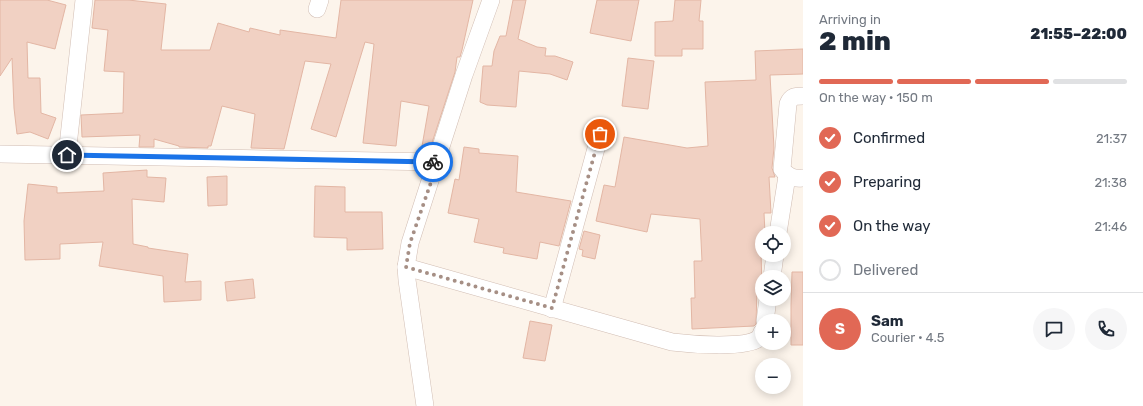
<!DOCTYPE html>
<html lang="en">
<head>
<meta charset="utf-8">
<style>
	:root { --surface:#fff; --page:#f6f6f7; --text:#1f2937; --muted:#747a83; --line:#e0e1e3; --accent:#e16855 }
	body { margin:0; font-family:Rubik,sans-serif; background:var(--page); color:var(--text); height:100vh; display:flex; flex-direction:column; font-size:15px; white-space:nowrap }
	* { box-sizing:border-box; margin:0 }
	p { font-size:13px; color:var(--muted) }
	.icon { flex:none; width:22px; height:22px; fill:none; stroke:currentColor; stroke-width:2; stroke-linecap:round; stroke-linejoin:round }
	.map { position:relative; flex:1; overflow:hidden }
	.details { display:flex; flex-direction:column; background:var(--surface); width:340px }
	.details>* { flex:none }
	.tools { position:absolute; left:755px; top:226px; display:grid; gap:8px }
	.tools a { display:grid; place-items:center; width:36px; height:36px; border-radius:50%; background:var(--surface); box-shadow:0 2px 10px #0003; font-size:20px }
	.pin { position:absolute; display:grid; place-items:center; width:34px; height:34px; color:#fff; margin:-17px; border:2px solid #fff; border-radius:50%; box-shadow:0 1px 4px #0007 }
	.courier { position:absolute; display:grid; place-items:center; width:40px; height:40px; margin:-20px; border:3px solid #1a73e8; border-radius:50%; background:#fff; color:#222; box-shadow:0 1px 5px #0007 }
	.overview em { font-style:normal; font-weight:800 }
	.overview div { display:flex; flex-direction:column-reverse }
	.overview { display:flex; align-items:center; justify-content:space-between; height:68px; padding:0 16px }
	h1 { font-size:26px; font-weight:800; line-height:30px }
	.bar { display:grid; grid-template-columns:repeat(4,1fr); gap:6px 4px; align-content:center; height:48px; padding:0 16px }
	.bar i { height:5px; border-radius:3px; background:var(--line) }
	.bar .active { background:var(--accent) }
	.bar p { grid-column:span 4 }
	.line { display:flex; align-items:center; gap:10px; padding:0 16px; border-top:1px solid var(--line) }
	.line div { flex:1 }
	.round { display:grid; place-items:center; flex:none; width:42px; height:42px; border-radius:21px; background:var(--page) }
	ol { padding:0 16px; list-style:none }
	li { display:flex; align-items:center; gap:12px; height:44px }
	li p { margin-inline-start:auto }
	li .icon { padding:4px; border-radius:50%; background:var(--accent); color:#fff; stroke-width:4 }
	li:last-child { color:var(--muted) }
	li i { width:22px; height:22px; border:2px solid var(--line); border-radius:50% }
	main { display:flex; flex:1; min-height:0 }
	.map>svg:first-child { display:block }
	.building { fill:#f1d1c3; stroke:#e3b6a4 }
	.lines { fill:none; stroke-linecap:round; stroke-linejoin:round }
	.minor-casing { stroke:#d1bdb3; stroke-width:18 }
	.minor { stroke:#fff; stroke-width:17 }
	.done { stroke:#a68f85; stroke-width:4; stroke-dasharray:0 7.2 }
	.route { stroke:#1a73e8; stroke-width:5 }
</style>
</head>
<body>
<main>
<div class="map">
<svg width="803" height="406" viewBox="0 0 803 406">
	<rect width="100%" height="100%" fill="#fcf4eb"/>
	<!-- building -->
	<g class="building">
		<polygon points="0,0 47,0 66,5 55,49 27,42 28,78 40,78 41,113 56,118 48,139 30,132 17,134 14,108 12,58 0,76"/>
		<polygon points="95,0 128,0 166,4 161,50 210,50 218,23 249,32 250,28 280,35 280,30 336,38 341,0 473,0 462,50 460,57 457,57 455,72 429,152 421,152 429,106 401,101 396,146 363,143 374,44 365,42 336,137 311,129 331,64 305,61 284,149 251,148 255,114 222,106 211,146 208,146 208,148 179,147 179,146 154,139 154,147 139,147 140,135 82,137 81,115 123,113 124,72 104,71 108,30 92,28"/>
		<polygon points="513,0 526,0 518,39 537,47 546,48 545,56 555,56 573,62 567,80 550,74 519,71 516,107 487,105 480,102 483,66 492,66 494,51 500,36 506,36"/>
		<polygon points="597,0 639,0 631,41 590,33"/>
		<polygon points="675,0 701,0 699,21 703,21 703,49 682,49 682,56 655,56 655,22 673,21"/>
		<polygon points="803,49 803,74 770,75 774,148 772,168 775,177 769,177 771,213 764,213 765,233 762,233 761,251 762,289 757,289 756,324 754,326 692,329 691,298 695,298 694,261 702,261 700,219 651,214 647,232 596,221 604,185 615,187 624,137 687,148 708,146 705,82 756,80 755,51"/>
		<polygon points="628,58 654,61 648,109 622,106"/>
		<polygon points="464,147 479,149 479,153 518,156 516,192 571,201 559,246 540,242 537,259 503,253 504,248 474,242 479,219 448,213 455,179 459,180"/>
		<polygon points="147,170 147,177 166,178 164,202 132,199 133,244 148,247 148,248 188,254 185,282 201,281 201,300 164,302 163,276 99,266 103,242 60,244 60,259 25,260 24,221 28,184 57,187 57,193 104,191 103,173"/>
		<polygon points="227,176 227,205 208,206 207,177"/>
		<polygon points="315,186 345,187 345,212 382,212 383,249 347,250 347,238 314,237"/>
		<polygon points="584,231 600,235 595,259 582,256 583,250 579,249"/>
		<polygon points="792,272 803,272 803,345 791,345 791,305"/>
		<polygon points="253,279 255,298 227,301 225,282"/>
		<polygon points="530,321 552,325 545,361 523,358"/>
	</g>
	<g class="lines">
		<!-- minor casing -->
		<g class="minor-casing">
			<g id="minor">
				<polyline points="317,9 320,0"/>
				<path d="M803 96C795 96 791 96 788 104L782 169C788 177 793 179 803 178"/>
				<polyline points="0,154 437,162"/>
				<polyline points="67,155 84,0"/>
				<polyline points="778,233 787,176"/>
				<path d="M406 267 672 342C688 344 747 349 759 338 761 336 761 334 762 332"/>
				<polyline points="772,277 775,255"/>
				<polyline points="552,309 600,134"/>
				<polyline points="765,321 768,299"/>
				<polyline points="425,406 407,280 406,267 410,243 464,75 491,0"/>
			</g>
		</g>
		<!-- minor -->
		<use href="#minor" class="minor"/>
	</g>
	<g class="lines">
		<!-- done -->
		<polyline class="done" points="433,162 438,162 410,243 406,267 552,308 600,134"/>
		<!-- route -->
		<polyline class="route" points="67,155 433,162"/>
	</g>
</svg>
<div class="tools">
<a><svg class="icon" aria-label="locate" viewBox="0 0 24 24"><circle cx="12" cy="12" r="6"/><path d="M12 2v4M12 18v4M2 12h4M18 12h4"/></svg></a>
<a><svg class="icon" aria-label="layers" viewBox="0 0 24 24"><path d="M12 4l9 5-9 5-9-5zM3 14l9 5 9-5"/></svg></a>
<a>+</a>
<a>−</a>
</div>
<div class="pin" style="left:600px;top:134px;background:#ea580c"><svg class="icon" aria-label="bag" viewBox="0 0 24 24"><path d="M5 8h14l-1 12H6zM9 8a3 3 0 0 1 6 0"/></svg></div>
<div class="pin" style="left:67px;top:155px;background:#1f2937"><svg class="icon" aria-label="home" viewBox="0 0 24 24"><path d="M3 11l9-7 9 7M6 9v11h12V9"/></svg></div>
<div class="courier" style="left:433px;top:162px"><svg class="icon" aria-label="bike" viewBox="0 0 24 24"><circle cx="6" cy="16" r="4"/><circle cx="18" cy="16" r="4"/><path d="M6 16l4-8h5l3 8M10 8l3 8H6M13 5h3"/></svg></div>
</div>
<section class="details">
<div class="overview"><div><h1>2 min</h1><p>Arriving in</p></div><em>21:55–22:00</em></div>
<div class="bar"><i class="active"></i><i class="active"></i><i class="active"></i><i></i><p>On the way · 150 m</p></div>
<ol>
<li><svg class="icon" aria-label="check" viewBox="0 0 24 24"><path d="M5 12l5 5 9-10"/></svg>Confirmed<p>21:37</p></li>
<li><svg class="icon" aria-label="check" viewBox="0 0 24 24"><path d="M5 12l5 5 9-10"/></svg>Preparing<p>21:38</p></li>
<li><svg class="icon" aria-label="check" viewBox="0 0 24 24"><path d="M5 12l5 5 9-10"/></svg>On the way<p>21:46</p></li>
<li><i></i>Delivered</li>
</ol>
<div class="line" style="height:72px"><b class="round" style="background:var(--accent);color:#fff">S</b><div><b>Sam</b><p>Courier · 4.5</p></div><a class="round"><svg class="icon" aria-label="chat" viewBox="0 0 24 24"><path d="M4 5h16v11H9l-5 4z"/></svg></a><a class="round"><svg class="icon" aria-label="phone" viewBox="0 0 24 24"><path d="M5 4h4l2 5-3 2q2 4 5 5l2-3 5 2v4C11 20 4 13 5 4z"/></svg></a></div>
</section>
</main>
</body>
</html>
